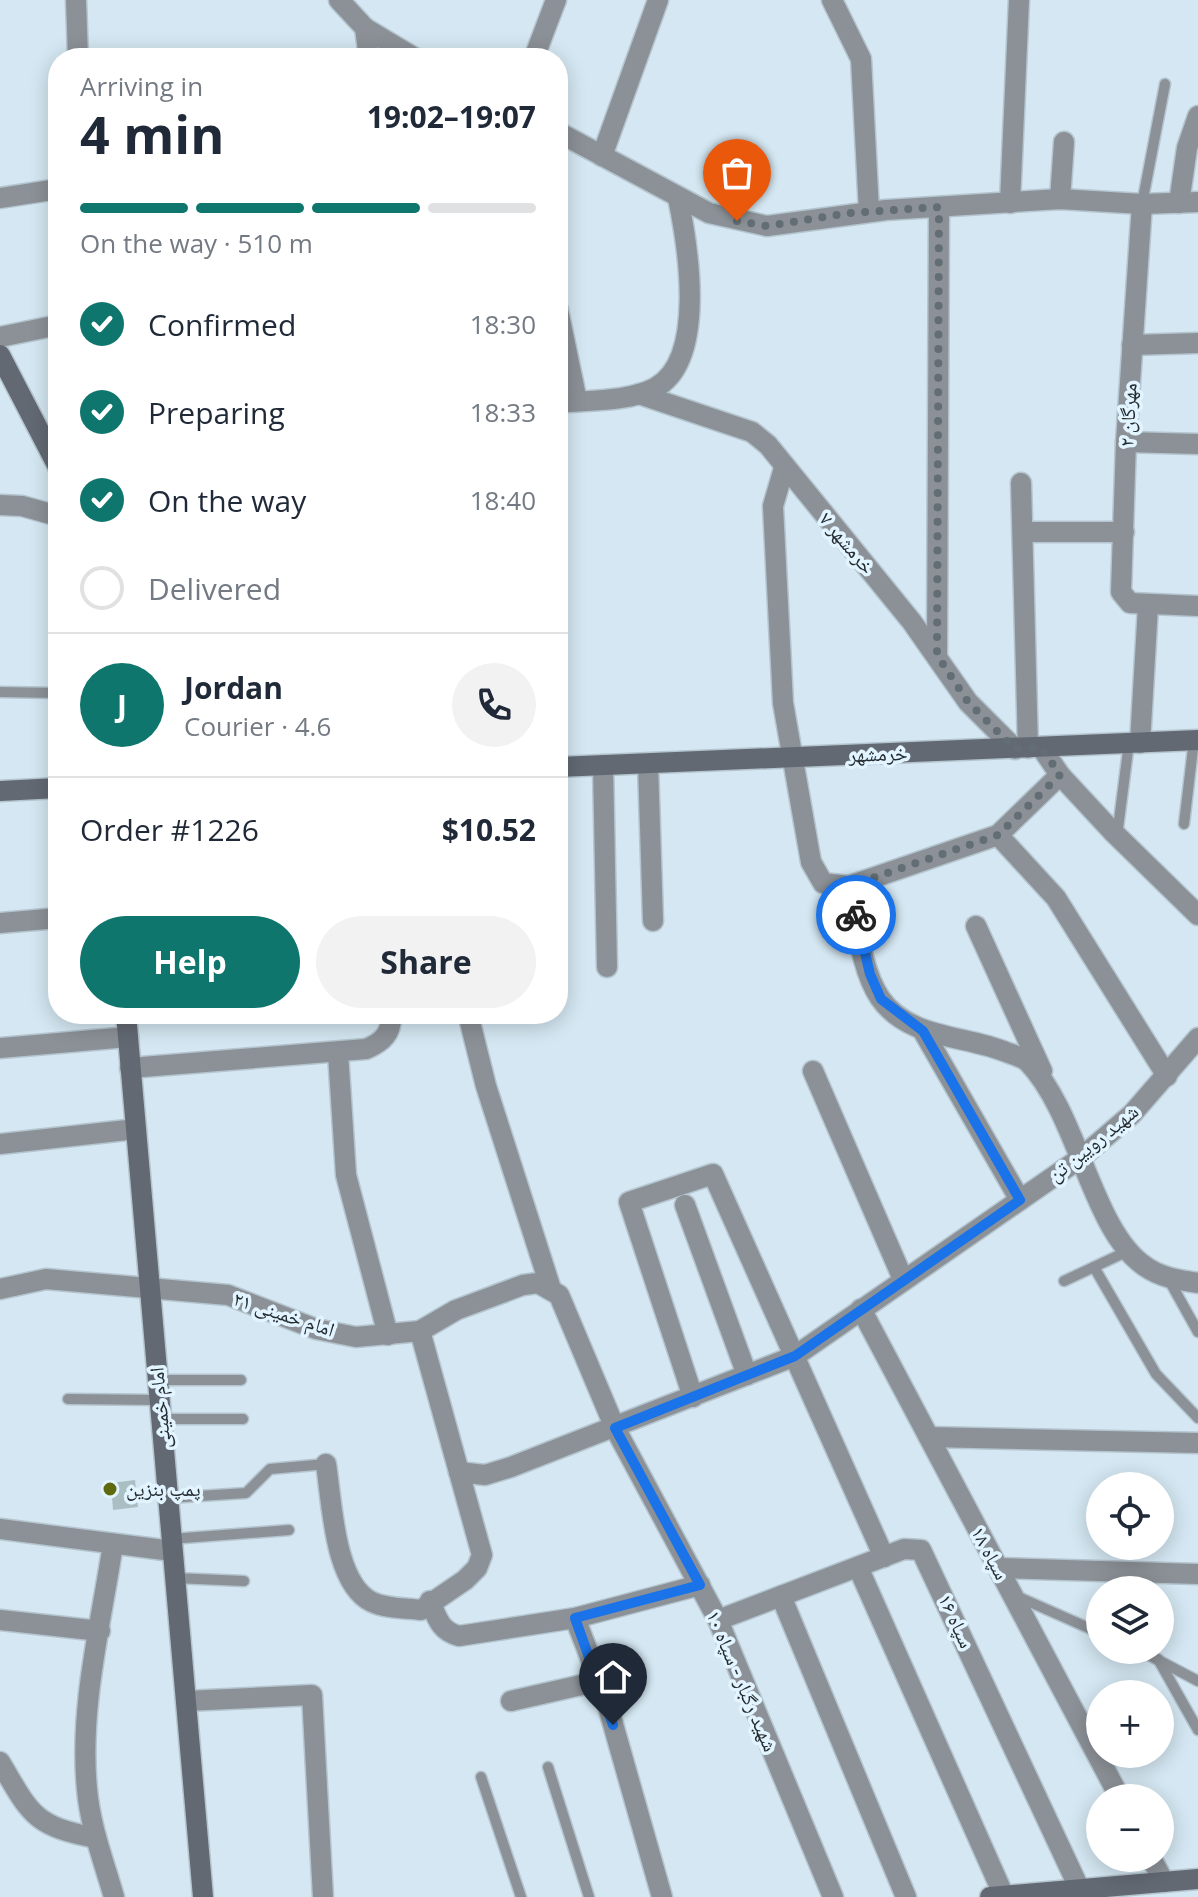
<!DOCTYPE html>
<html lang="en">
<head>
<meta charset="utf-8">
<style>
	:root { --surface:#fff; --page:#f2f2f3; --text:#1f2937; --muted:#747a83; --line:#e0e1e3; --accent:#0f766e }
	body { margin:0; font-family:"Open Sans","Noto Naskh Arabic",sans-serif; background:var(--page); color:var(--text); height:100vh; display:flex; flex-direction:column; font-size:30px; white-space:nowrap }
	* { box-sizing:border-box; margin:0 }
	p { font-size:26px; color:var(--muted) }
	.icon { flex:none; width:44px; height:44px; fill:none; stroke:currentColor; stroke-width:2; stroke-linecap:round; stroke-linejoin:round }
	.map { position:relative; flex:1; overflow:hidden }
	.side { position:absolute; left:48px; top:48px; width:520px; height:976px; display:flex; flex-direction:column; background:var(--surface); border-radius:32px; box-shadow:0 4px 20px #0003 }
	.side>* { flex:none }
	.fabs { position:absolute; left:1086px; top:1472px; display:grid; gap:16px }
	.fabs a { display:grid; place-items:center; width:88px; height:88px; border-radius:50%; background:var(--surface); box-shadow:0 4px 20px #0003; font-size:40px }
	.pin { position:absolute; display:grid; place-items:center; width:68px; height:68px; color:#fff; margin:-82px -34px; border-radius:50% 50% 50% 0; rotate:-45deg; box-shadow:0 0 8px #0007 }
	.pin .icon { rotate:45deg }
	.courier { position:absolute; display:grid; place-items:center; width:80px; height:80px; margin:-40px; border:6px solid #1a73e8; border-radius:50%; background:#fff; color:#222; box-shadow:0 2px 10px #0007 }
	.summary em { font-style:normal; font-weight:700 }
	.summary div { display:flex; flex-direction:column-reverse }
	.summary { display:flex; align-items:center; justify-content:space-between; height:136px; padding:0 32px }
	h1 { font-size:52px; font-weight:700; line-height:60px }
	.bar { display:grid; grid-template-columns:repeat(4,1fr); gap:12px 8px; align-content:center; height:96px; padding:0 32px }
	.bar i { height:10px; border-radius:6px; background:var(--line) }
	.bar .on { background:var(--accent) }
	.bar p { grid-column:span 4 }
	.line { display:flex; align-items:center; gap:20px; padding:0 32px; border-top:2px solid var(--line) }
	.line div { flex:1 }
	.round { display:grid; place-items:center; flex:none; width:84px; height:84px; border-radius:42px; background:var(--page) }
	ol { padding:0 32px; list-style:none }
	li { display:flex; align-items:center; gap:24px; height:88px }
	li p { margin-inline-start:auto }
	li .icon { padding:8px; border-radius:50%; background:var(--accent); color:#fff; stroke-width:4 }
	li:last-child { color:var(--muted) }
	li i { width:44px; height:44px; border:4px solid var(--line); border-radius:50% }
	.cta { display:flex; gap:16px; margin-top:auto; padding:16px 32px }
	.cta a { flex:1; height:92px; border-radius:48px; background:var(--accent); color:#fff; font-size:32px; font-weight:700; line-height:92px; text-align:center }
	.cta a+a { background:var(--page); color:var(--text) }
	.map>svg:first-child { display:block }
	.building { fill:#a9bfc4 }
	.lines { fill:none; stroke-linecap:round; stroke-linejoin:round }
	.lane-casing { stroke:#b4c5cf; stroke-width:13 }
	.street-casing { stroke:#b4c5cf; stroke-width:23 }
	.secondary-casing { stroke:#b4c5cf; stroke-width:23 }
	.lane { stroke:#8c9197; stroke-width:10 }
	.street { stroke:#8c9197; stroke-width:20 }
	.secondary { stroke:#636973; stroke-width:20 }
	.done { stroke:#626d74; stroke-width:8; stroke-dasharray:0 14.4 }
	.route { stroke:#1a73e8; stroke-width:10 }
	.poi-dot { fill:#5f690d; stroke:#e1f4ff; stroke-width:3 }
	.labels { text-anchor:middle; stroke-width:7; stroke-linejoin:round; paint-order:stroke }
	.street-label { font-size:20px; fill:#252c30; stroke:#e1f4ff }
	.poi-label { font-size:20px; fill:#252c30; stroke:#e1f4ff; text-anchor:start }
</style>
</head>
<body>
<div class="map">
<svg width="1198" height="1897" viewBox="0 0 1198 1897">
	<rect width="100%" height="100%" fill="#d4e7f2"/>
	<!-- building -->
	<polygon class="building" points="135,1480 138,1507 113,1510 111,1483"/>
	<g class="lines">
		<!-- lane casing -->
		<g class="lane-casing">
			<g id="lane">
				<polyline points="1142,204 1165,84"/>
				<polyline points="0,692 58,693"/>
				<polyline points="1184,824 1194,740"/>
				<polyline points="1117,836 1129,743"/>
				<polyline points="1094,1267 1156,1374 1198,1418"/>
				<polyline points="1169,1280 1198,1332"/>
				<polyline points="1064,1281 1128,1251"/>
				<polyline points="158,1380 241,1380"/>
				<polyline points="68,1399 159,1400"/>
				<polyline points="161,1419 243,1419"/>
				<polyline points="168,1498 246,1493 270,1469 326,1464"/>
				<polyline points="171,1539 289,1530"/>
				<polyline points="175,1578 244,1581"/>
				<polyline points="1014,1595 1100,1633"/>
				<polyline points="1139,1650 1198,1681"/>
				<polyline points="1158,1659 1198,1730"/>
				<polyline points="548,1767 589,1897"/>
				<polyline points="481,1777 521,1897"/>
			</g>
		</g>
		<!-- street casing -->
		<g class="street-casing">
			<g id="street">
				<polyline points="76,0 78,58"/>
				<polyline points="339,0 365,28 415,58"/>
				<polyline points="832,0 861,59 869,211"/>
				<polyline points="365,28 369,58"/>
				<polyline points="534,58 556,0"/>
				<polyline points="558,132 709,213 767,226 886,210 1060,199 1142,204 1198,202"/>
				<polyline points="602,156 658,0"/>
				<polyline points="0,198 58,189"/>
				<polyline points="1060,199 1064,142"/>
				<polyline points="1010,203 1019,0"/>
				<polyline points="1179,203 1187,148 1198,116"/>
				<polyline points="1142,204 1126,442 1121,592 1130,603 1198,606"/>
				<polyline points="558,310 577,401"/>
				<polyline points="0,337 58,325"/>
				<polyline points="1132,345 1198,343"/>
				<polyline points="639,394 752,432 768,445 912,622 968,702 1015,749"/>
				<path d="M558 403C588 400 628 402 655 388 707 360 688 246 678 198"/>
				<polyline points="1126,442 1198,444"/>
				<polyline points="784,468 773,506 783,703 811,862 823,883 849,886 998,835 1060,775"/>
				<polyline points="1021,483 1028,748"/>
				<polyline points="0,505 22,506 58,516"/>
				<polyline points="1023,532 1124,532"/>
				<polyline points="937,655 939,207"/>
				<polyline points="1140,743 1148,606"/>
				<polyline points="1041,747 1060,775 1112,831 1198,915"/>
				<polyline points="648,764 653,921"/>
				<polyline points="603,765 607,967"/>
				<polyline points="998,835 1056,898 1167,1076"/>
				<path d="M849 886C857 921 860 968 880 998 908 1039 965 1035 1006 1052 1014 1055 1023 1057 1028 1062 1079 1115 1092 1232 1146 1267 1162 1278 1180 1280 1198 1283"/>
				<polyline points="0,923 58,918"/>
				<polyline points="976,926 1042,1071"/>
				<polyline points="468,1014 486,1086 550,1286"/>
				<polyline points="923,1031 1020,1200"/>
				<polyline points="0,1048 128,1037"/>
				<polyline points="338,1053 346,1175 388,1335"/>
				<path d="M130 1068 366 1049C383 1042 392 1033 391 1014"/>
				<polyline points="813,1071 903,1279"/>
				<polyline points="0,1144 136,1129"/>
				<polyline points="685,1205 747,1375"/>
				<polyline points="0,1289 46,1279 228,1295 316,1329 356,1337 420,1331 456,1310 523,1285 538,1283 559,1295 615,1428 718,1620 833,1897"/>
				<polyline points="861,1309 1120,1798"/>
				<polyline points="693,1397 629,1202 713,1174 884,1557"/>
				<polyline points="929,1437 1198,1443"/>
				<path d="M326 1464C332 1502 334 1584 372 1602 387 1609 405 1608 421 1610L465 1580 477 1568 482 1555 420 1331"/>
				<polyline points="459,1472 485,1475 511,1467 795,1356 1082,1157 1132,1114 1198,1038"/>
				<polyline points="0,1529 172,1551"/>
				<path d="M113 1544C101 1624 79 1708 87 1789 90 1826 104 1862 114 1897"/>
				<polyline points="858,1567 1004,1896"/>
				<polyline points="998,1568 1198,1574"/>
				<polyline points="781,1596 906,1897"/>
				<path d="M430 1601C437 1618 440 1631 459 1636L575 1618 700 1585"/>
				<polyline points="575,1618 605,1696 662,1897"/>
				<polyline points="0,1620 100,1631"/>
				<polyline points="718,1620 904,1549 921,1550 1080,1890"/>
				<polyline points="186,1701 312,1695 323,1897"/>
				<polyline points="511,1701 599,1681"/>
				<path d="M0 1762C31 1815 34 1826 96 1838"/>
				<polyline points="1151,1858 1164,1882"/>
			</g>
		</g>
		<!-- secondary casing -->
		<g class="secondary-casing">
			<g id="secondary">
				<polyline points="0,355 58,467"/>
				<polyline points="558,767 1198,740"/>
				<polyline points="0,791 58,788"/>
				<polyline points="126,1014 203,1897"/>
				<polyline points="990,1897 1198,1879"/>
			</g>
		</g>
		<!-- lane -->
		<use href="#lane" class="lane"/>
		<!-- street -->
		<use href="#street" class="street"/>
		<!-- secondary -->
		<use href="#secondary" class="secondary"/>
	</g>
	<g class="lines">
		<!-- done -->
		<polyline class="done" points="737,221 767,226 849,213 939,207 937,655 968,702 1015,749 1041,747 1060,775 998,835 849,886 856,915"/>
		<!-- route -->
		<polyline class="route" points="613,1725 575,1618 700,1585 615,1428 795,1356 1020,1200 923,1031 881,999 870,974 856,915"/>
	</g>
	<!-- markers -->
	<circle class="poi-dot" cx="110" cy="1489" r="8"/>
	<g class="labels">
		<!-- street labels -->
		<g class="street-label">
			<text transform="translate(1128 415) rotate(-87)" y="7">مهرگان ۲</text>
			<text transform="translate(847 543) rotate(50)" y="7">خرمشهر ۷</text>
			<text transform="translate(878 754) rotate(-2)" y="7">خرمشهر</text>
			<text transform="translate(1093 1143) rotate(-39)" y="7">شهید رویین تن</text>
			<text transform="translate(284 1314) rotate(18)" y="7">امام خمینی ۲۱</text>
			<text transform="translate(160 1408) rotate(-95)" y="7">امام خمینی</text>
			<text transform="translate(990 1553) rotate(62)" y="7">سپاه ۱۸</text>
			<text transform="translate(956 1621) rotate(65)" y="7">سپاه ۱۶</text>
			<text transform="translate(742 1681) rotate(67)" y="7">شهید رگبار - سپاه ۱۰</text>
		</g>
		<!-- poi labels -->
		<g class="poi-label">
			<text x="126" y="1496">پمپ بنزین</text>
		</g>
	</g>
</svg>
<div class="fabs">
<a><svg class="icon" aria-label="locate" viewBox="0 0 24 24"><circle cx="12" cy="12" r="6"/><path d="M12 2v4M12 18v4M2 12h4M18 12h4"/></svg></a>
<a><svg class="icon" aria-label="layers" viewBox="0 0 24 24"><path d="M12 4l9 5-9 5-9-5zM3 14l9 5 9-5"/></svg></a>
<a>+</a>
<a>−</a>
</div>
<div class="pin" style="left:737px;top:221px;background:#ea580c"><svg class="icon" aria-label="bag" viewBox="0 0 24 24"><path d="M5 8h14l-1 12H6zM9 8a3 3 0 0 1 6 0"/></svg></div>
<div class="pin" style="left:613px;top:1725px;background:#1f2937"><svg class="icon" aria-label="home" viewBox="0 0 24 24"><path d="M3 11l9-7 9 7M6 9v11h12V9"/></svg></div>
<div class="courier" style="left:856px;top:915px"><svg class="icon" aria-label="bike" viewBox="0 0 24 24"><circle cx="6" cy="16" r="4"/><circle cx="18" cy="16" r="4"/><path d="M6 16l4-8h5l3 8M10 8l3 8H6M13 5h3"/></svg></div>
<section class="side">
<div class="summary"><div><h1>4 min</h1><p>Arriving in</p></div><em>19:02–19:07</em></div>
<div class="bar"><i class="on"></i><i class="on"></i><i class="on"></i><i></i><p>On the way · 510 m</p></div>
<ol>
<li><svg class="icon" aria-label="check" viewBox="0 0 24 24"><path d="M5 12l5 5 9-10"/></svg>Confirmed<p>18:30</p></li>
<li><svg class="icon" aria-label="check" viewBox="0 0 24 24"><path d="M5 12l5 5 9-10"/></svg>Preparing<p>18:33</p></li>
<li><svg class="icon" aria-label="check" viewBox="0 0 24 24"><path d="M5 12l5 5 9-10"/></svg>On the way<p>18:40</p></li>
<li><i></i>Delivered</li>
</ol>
<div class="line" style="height:144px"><b class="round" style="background:var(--accent);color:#fff">J</b><div><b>Jordan</b><p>Courier · 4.6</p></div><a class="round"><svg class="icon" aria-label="phone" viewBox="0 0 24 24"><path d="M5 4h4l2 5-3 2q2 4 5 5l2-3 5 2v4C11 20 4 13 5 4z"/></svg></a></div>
<div class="line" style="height:104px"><div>Order #1226</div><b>$10.52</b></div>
<div class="cta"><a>Help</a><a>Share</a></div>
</section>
</div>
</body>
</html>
